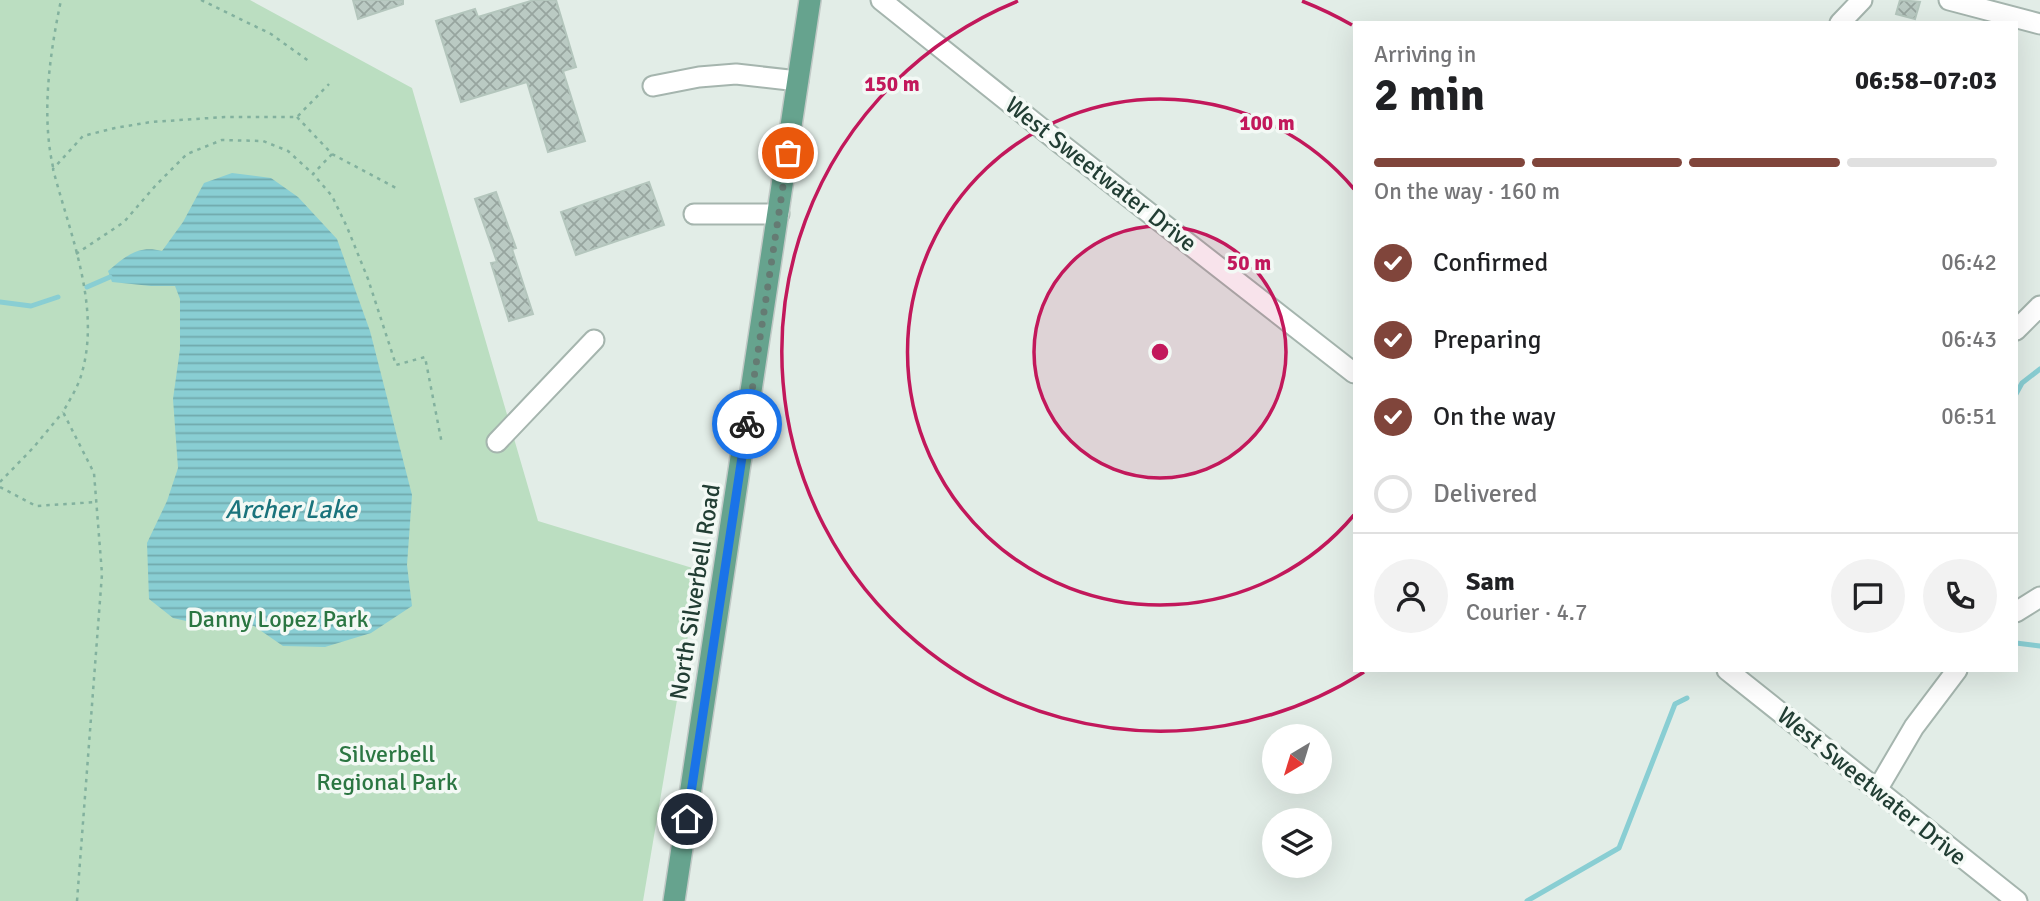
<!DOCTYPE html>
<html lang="en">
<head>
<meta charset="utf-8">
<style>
	:root { --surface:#fff; --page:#f2f2f2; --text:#202124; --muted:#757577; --line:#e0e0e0; --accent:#80453b }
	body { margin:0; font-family:Signika,sans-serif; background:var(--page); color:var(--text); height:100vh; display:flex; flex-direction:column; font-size:26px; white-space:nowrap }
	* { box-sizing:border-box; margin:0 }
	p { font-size:23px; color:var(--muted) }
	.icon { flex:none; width:38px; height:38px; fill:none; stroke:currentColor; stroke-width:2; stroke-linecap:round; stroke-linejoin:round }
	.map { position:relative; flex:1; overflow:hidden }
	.details { position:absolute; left:1353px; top:21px; width:665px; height:651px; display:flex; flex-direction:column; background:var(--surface); border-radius:0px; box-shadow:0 7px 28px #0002 }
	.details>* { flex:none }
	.needle { width:46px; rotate:218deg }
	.fabs { position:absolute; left:1262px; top:724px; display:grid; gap:14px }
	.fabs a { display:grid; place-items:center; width:70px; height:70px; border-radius:50%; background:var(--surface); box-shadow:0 7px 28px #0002; font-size:35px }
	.pin { position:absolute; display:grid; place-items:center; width:60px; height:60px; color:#fff; margin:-30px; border:4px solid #fff; border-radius:50%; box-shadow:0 2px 7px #0007 }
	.courier { position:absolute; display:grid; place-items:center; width:70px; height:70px; margin:-35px; border:5px solid #1a73e8; border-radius:50%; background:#fff; color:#222; box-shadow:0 2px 9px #0007 }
	.headline em { font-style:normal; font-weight:800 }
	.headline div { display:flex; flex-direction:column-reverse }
	.headline { display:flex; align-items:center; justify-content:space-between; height:119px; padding:0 21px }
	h1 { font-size:46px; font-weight:800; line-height:52px }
	.bar { display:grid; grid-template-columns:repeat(4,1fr); gap:10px 7px; align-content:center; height:84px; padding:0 21px }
	.bar i { height:9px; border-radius:5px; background:var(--line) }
	.bar .current { background:var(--accent) }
	.bar p { grid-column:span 4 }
	.line { display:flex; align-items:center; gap:18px; padding:0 21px; border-top:2px solid var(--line) }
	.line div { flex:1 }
	.round { display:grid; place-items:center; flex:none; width:74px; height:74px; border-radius:37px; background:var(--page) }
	ol { padding:0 21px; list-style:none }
	li { display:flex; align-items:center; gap:21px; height:77px }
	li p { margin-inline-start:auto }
	li .icon { padding:7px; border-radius:50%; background:var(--accent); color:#fff; stroke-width:4 }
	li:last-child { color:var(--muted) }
	li i { width:38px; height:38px; border:4px solid var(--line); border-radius:50% }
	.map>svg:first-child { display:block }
	.park { fill:#bbdec1 }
	.water { fill:url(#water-rules) }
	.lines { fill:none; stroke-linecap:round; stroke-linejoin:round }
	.stream { stroke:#89ced3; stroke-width:5 }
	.building { fill:url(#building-cross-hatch); stroke:#b4c6bd; stroke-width:2 }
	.minor-casing { stroke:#a5b5ae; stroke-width:23 }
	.major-casing { stroke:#c1c9c6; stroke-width:24 }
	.path { stroke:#82b19e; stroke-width:2.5; stroke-dasharray:3.5 5; stroke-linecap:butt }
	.minor { stroke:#fff; stroke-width:19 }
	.major { stroke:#66a38e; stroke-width:21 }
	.done { stroke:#657b73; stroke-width:7; stroke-dasharray:0 12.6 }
	.route { stroke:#1a73e8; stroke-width:9 }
	.ring { fill:none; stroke:#c2185b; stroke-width:3.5 }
	.labels { text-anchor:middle; stroke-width:7; stroke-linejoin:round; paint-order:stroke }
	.street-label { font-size:24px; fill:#223e34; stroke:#f3f9f5 }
	.park-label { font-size:24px; fill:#2b7642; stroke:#f3f9f5 }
	.water-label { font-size:26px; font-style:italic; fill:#1a737c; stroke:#f3f9f5 }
	.centre { fill:#c2185b; stroke:#f3f9f5; stroke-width:3.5 }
	.ring-label { font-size:21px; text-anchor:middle; font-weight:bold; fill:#c2185b; stroke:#f3f9f5; stroke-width:7; stroke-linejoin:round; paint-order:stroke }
</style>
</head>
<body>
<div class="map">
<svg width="2040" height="901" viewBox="0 0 2040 901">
	<defs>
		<pattern id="water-rules" width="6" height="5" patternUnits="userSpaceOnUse" patternTransform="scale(1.75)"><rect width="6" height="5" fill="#89ced3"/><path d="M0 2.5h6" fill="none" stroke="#70a9ac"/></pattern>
		<pattern id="building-cross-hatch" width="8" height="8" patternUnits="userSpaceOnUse" patternTransform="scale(1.75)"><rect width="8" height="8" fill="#bacac3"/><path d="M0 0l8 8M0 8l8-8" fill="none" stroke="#97a59f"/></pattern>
	</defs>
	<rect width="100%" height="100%" fill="#e2ede7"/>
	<!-- park -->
	<polygon class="park" points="0,0 250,0 412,88 538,521 699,570 643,901 0,901"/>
	<!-- water -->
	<path class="water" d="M232 173 271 178 298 197 337 239 370 331 412 495 407 565 412 606 371 633 325 647 283 646 254 626 199 624 173 618 149 599 147 543 167 501 178 468 173 399 180 349V299L175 286H151L112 282 108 271C126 256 138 245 162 251L183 222 204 183Z"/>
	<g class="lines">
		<!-- stream -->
		<g class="stream">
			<polyline points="87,287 110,277"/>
			<polyline points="0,302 31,306 58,297"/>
			<polyline points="2016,394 2022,383 2040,369"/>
			<polyline points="2016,643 2040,646"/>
			<polyline points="1527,901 1619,848 1675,704 1687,698"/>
		</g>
	</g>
	<!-- building -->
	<g class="building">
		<polygon points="353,0 403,0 403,4 358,19"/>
		<polygon points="534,0 556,0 576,67 563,71 585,141 548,152 527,82 461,102 436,21 475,9 478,17"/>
		<polygon points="1900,0 1920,2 1915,19 1896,14"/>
		<polygon points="649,182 664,225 576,255 561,212"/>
		<polygon points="496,192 516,248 512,249 533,314 509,321 491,263 497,262 475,199"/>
	</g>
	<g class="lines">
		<!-- minor casing -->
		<g class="minor-casing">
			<g id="minor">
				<polyline points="881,0 1061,144 1354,373"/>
				<polyline points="1949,0 2040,24"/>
				<polyline points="1840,23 1862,0"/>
				<polyline points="653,86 699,77 736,74 798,81"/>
				<polyline points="694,214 779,214"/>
				<polyline points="2016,330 2040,306"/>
				<polyline points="497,442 594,340"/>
				<polyline points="2016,612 2040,597"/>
				<polyline points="1727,670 2017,901"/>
				<polyline points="1877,790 1914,727 1957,670"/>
			</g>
		</g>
		<!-- major casing -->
		<g class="major-casing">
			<polyline id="major" points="674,901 810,0"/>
		</g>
		<!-- path -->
		<g class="path">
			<polyline points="201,0 271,34 310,62"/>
			<polyline points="297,117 332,154 398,189"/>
			<polyline points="332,154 313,174 332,196 347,227 368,279 396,365 425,357 442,444"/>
			<path d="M53 167C41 113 50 53 61 0"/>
			<polyline points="76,254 124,222 156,185 187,154 222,140 263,141 288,151 313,174"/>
			<polyline points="0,482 33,448 63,412"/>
			<polyline points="0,487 36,506 97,502"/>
			<path d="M77 901 102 574 94 473 63 412C69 401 76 390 80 379 103 310 70 235 53 169L83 136 115 128 151 122 225 117H297L329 84"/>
		</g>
		<!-- minor -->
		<use href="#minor" class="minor"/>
		<!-- major -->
		<use href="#major" class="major"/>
	</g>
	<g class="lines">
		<!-- done -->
		<polyline class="done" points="747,424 788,153"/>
		<!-- route -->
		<polyline class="route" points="687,819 747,424"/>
	</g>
	<!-- distance rings -->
	<circle cx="1160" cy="352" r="126" fill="#c2185b" fill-opacity=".12"/>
	<g class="ring">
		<circle cx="1160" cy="352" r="126"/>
		<path d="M1354 515A253 253 0 1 1 1354 189"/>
		<path d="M1364 672A379 379 0 1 1 1018 1M1302 1A379 379 0 0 1 1352 25"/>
	</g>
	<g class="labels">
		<!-- street labels -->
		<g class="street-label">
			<text transform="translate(1101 174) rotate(38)" y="8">West Sweetwater Drive</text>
			<text transform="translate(695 592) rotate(-81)" y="8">North Silverbell Road</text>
			<text transform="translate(1872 786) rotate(39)" y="8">West Sweetwater Drive</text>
		</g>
		<!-- park labels -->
		<g class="park-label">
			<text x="278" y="627">Danny Lopez Park</text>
			<text x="387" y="762">Silverbell<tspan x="387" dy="28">Regional Park</tspan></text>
		</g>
		<!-- water labels -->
		<g class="water-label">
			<text x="291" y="518">Archer Lake</text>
		</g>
	</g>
	<circle cx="1160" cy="352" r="10" class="centre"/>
	<g class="ring-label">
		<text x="892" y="91">150 m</text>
		<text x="1267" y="130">100 m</text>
		<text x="1249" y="270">50 m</text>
	</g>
</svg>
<div class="fabs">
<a><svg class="needle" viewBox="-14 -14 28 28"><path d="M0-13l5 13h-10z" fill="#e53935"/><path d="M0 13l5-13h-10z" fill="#757577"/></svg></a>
<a><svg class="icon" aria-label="layers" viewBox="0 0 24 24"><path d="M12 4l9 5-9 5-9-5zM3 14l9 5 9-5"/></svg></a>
</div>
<div class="pin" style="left:788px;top:153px;background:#ea580c"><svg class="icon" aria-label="bag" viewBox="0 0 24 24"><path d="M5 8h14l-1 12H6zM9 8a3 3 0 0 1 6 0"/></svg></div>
<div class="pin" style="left:687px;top:819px;background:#1f2937"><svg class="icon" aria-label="home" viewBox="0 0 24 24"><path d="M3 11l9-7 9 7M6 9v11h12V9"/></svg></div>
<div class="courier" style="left:747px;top:424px"><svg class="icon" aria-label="bike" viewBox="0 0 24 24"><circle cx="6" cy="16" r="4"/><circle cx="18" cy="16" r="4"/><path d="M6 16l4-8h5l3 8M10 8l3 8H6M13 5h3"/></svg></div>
<section class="details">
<div class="headline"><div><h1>2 min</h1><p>Arriving in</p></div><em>06:58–07:03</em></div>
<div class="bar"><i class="current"></i><i class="current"></i><i class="current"></i><i></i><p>On the way · 160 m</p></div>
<ol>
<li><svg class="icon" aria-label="check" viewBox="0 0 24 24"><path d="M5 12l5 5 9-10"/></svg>Confirmed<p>06:42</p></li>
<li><svg class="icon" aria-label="check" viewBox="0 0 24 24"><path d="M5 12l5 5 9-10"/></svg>Preparing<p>06:43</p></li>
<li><svg class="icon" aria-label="check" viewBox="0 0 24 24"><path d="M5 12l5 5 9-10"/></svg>On the way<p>06:51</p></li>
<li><i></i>Delivered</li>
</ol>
<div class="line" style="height:126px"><a class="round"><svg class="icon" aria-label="person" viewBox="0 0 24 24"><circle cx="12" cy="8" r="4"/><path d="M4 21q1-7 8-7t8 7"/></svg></a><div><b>Sam</b><p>Courier · 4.7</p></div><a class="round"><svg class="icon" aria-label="chat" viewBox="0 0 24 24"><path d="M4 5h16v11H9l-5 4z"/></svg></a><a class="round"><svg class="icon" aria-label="phone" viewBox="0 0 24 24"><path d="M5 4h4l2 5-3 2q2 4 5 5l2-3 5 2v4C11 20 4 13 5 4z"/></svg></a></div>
</section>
</div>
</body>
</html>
